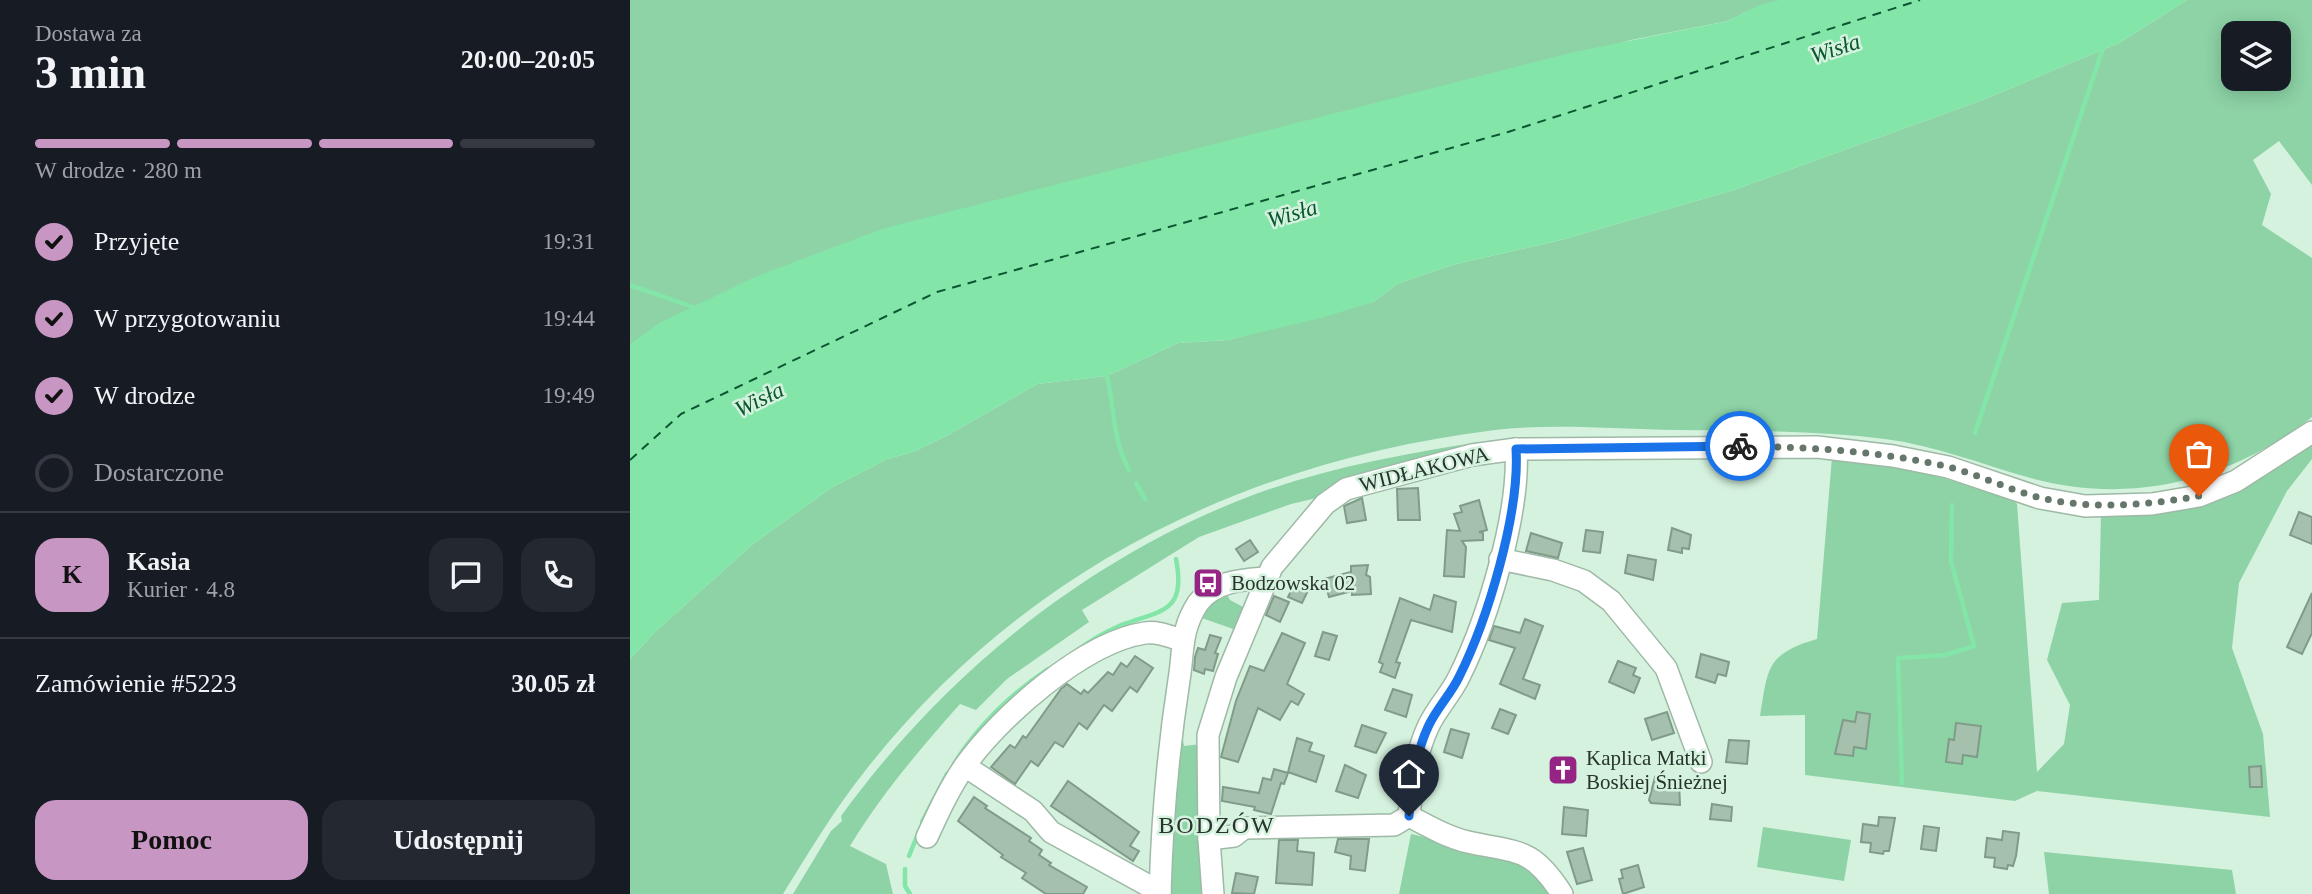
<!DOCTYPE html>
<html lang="pl">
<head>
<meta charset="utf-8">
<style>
	:root { --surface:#171b24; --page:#242831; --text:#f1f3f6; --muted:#9ea1a6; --line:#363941; --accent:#c896c3 }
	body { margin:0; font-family:"Times New Roman",serif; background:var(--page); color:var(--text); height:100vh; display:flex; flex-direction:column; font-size:26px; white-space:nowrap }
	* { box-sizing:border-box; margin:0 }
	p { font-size:23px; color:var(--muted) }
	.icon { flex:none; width:38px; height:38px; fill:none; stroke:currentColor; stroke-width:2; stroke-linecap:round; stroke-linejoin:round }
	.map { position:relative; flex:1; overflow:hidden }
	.panel { display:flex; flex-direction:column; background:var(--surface); width:630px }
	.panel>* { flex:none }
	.tools { position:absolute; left:1591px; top:21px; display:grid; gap:14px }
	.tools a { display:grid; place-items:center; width:70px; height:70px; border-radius:14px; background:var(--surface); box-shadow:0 4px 18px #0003; font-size:35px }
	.pin { position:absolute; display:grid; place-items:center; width:60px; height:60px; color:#fff; margin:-72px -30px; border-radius:50% 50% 50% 0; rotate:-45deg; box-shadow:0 0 7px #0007 }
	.pin .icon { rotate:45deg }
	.courier { position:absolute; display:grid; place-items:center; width:70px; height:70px; margin:-35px; border:5px solid #1a73e8; border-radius:50%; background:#fff; color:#222; box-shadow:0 2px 9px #0007 }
	.headline em { font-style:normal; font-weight:700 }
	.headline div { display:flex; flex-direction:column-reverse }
	.headline { display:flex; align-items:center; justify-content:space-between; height:119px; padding:0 35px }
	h1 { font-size:46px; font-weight:700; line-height:52px }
	.bar { display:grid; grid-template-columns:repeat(4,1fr); gap:10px 7px; align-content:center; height:84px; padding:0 35px }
	.bar i { height:9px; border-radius:5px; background:var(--line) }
	.bar .selected { background:var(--accent) }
	.bar p { grid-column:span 4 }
	.line { display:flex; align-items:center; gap:18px; padding:0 35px; border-top:2px solid var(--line) }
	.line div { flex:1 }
	.round { display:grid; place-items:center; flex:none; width:74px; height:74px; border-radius:21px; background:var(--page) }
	ol { padding:0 35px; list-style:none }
	li { display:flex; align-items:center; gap:21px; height:77px }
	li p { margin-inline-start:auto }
	li .icon { padding:7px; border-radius:50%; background:var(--accent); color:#111; stroke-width:4 }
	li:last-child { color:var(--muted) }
	li i { width:38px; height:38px; border:4px solid var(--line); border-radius:50% }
	.cta { display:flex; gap:14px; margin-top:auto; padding:14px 35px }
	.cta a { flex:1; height:80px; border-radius:21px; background:var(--accent); color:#111; font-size:28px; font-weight:700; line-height:80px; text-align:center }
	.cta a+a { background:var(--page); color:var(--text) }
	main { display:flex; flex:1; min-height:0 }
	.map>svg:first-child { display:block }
	.green { fill:#8dd3a6; fill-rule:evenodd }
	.water { fill:#83e6a8 }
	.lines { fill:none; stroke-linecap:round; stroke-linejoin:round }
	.stream { stroke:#83e6a8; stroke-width:4.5 }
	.ferry { stroke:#0a5732; stroke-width:2; stroke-dasharray:9 7; stroke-linecap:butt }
	.building { fill:#a5c1ad; stroke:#809b89; stroke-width:2 }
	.minor-casing { stroke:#9eb9a6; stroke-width:24 }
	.minor { stroke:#fff; stroke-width:21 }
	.done { stroke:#65766a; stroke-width:7; stroke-dasharray:0 12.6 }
	.route { stroke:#1a73e8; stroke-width:9 }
	.labels { text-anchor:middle; stroke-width:5; stroke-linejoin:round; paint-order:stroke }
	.street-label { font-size:21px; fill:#28332c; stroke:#d5f2de }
	.poi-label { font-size:21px; fill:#28332c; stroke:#d5f2de; text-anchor:start }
	.water-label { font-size:23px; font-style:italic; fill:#0a5732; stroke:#d5f2de }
	.quarter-label { font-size:24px; letter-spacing:2px; fill:#28332c; stroke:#d5f2de }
</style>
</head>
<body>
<main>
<section class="panel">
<div class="headline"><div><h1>3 min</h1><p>Dostawa za</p></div><em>20:00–20:05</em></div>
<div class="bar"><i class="selected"></i><i class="selected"></i><i class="selected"></i><i></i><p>W drodze · 280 m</p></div>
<ol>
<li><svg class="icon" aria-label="check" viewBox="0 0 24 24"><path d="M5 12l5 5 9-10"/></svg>Przyjęte<p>19:31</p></li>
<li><svg class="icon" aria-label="check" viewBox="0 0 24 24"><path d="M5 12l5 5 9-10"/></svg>W przygotowaniu<p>19:44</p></li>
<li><svg class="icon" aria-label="check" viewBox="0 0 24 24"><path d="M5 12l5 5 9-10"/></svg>W drodze<p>19:49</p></li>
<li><i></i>Dostarczone</li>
</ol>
<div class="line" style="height:126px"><b class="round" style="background:var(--accent);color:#111">K</b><div><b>Kasia</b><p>Kurier · 4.8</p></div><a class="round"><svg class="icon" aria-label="chat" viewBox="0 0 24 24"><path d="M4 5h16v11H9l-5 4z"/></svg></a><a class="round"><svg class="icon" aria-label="phone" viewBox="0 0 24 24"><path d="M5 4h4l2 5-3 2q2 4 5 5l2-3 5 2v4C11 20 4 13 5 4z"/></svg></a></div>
<div class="line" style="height:91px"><div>Zamówienie #5223</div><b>30.05 zł</b></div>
<div class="cta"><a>Pomoc</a><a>Udostępnij</a></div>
</section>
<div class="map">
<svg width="1682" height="894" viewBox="0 0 1682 894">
	<rect width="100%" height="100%" fill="#d5f2de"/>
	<!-- green -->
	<g class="green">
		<polygon points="0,0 1161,0 1118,11 1098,21 1001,40 0,351"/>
		<path d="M1557 0H1682V185L1649 141 1623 160 1641 194 1632 225 1682 258V417C1599 482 1499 506 1397 477 1351 464 1303 445 1255 439 1186 430 1117 431 1047 430 990 429 921 423 865 430 615 461 392 570 235 771 204 810 179 852 153 894H0V659L26 631 123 544 201 488 257 459 283 452 318 435 407 384 477 376 548 343 598 340 743 302 767 284 822 265 931 240 1104 190 1350 101 1489 43ZM1603 33H1648V79H1603Z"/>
		<path d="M1682 441V459L1657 491 1609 583 1602 648 1633 734 1640 817 1407 791 1385 801 1175 775V715L1130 716C1138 668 1136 654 1187 639L1202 457C1270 464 1318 478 1382 499L1387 504 1407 772 1434 744 1440 705 1417 660 1432 603 1469 600 1471 515 1524 513Z"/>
		<path d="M849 442 856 445 691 497 661 504 569 537 452 610 459 622 377 679 346 710 330 704C290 749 251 795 220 846L256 864 263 894H163L201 831 212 821 211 816C315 673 457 558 623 495 696 468 773 454 849 442Z"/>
		<polygon points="596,593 600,600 615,608 606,630 569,617 575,607"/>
		<polygon points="548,708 554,746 571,744 577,894 538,894"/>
		<polygon points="1133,827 1221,840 1214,881 1127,867"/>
		<polygon points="781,834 878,856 903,866 926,894 769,894"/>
		<polygon points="1414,852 1602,870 1606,894 1419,894"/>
	</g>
	<!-- water -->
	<polygon class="water" points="1150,0 1557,0 1489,43 1350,101 1104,190 931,240 822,265 767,284 743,302 691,318 598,340 548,343 477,376 407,384 318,435 283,452 257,459 201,488 123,544 26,631 0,659 0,344 31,322 125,277 252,229 944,52 1098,21 1129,5"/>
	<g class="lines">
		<!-- stream -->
		<g class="stream">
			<polyline points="0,285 63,307"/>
			<path d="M477 376C485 410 482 438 499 470"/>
			<polyline points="1345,433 1474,45"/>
			<polyline points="506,483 515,499"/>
			<path d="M446 651C460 641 473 633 489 626 530 610 557 614 546 559"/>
			<path d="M324 764C348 726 381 694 418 669"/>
			<polyline points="1272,783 1268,658 1315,655 1344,646 1321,561 1322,505"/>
			<polyline points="292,822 317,774"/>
			<polyline points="279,856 289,831"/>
			<polyline points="275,869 275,886 280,894"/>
		</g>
		<!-- ferry -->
		<polyline class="ferry" points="0,460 51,414 307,292 878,132 1290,0"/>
	</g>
	<!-- building -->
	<g class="building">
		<polygon points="788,488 790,520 768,520 767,489"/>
		<polygon points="732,498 736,520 717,523 714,506"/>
		<polygon points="849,500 857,530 849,532 853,533 853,540 832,541 836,547 834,577 814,576 817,530 830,531 824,514 832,512 830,506"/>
		<polygon points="1669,512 1682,517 1682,544 1660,535"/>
		<polygon points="1042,528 1061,535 1059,549 1052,548 1052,553 1038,550"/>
		<polygon points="956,530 973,532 970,553 953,551"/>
		<polygon points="901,533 932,543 928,558 896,551"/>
		<polygon points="620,540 628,552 614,561 606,549"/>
		<polygon points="998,555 1026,560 1023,580 995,573"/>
		<polygon points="738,565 736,575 740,577 741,594 722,595 722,591 699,597 694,579 721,572 721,566"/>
		<polygon points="682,582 672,603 658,597 663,587"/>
		<polygon points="1682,593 1682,633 1672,654 1657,647"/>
		<polygon points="804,595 826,602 822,632 781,620 766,662 770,663 765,678 750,672 753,664 749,662 770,598 800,610"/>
		<polygon points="644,596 659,602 650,622 636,615"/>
		<polygon points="895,619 913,626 893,679 910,685 905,699 870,684 885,648 859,640 864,626 890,633"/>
		<polygon points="693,632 707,636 699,660 685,656"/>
		<polygon points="652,633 675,643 657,684 674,694 668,705 661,701 650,720 628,708 608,762 591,757 606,701 620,666 634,671"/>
		<polygon points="580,635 591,638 585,653 588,654 583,671 575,669 574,674 564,670 565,657 568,648 575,650"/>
		<polygon points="1071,654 1099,662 1096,676 1088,674 1085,683 1066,677"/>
		<polygon points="505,656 523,668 507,692 500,687 482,711 474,705 457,729 449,723 433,747 425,742 408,766 401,761 385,784 361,767 380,745 385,748 393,736 396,738 431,689 437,684 451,694 454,690 458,693 478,672 483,675 491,663 497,667"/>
		<polygon points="988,661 1006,668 1003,675 1010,678 1004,693 979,682"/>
		<polygon points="763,689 782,695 776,717 755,710"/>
		<polygon points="870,709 886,715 878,734 862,728"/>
		<polygon points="1037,712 1044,733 1022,740 1015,719"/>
		<polygon points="1227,712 1240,714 1236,749 1224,747 1223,756 1205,754 1213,720 1225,722"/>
		<polygon points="1326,723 1351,726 1347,757 1333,755 1332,764 1316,762 1319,739 1324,740"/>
		<polygon points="732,725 756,733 746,753 725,746"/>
		<polygon points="821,729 839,734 832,758 814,752"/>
		<polygon points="667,738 682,743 679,751 694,756 686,782 658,772"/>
		<polygon points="1099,740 1119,741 1117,764 1096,762"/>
		<polygon points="715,765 736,775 728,798 706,791"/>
		<polygon points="1631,766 1632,787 1620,787 1619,767"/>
		<polygon points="644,769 658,773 654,784 651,783 641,814 624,810 625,807 592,801 593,787 629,793 633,778 641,780"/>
		<polygon points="1025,777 1049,781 1050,805 1021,803 1019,800"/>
		<polygon points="438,781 509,832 500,846 509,851 503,861 421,806"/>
		<polygon points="344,797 357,806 355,808 401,838 399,841 412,850 409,855 421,863 419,865 457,887 453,894 416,894 392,878 396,873 371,857 373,855 328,821"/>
		<polygon points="1082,804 1102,807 1101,821 1080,819"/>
		<polygon points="934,807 958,810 956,836 932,834"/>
		<polygon points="1249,817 1265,818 1259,851 1254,851 1253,854 1240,852 1241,843 1231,842 1233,824 1248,826"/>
		<polygon points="1294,826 1309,828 1306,851 1291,849"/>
		<polygon points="1373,831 1389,833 1386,856 1383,866 1378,865 1377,869 1364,867 1365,858 1355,857 1357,838 1372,840"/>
		<polygon points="708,839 739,839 735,871 720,869 721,856 705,852"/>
		<polygon points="649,840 668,840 667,851 684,853 682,885 646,883"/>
		<polygon points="953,848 962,880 947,884 937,852"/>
		<polygon points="1008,865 1014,887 993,894 989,879 993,878 991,870"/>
		<polygon points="606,873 628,877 624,894 602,893"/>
	</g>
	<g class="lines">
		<!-- minor casing -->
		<g class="minor-casing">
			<g id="minor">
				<polyline points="870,559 923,570 954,581 981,601 1036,668 1071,762"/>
				<polyline points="335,766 403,811 421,832 530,892"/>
				<path d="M779 816C782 786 785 755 798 727 806 709 821 694 829 677 858 619 890 512 886 449"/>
				<path d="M779 816C798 826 817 837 838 842 888 853 902 847 932 894"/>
				<path d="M297 837C308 813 319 789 334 767 369 717 454 642 515 633 527 631 539 636 551 640"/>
				<polyline points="579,839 604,836 614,828 764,825 779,816"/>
				<path d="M530 894C532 822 538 751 549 680 554 650 550 631 568 603 584 581 612 580 636 578"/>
				<polyline points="583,894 579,839 578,735 596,677 642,567 695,504 716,489 842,455 886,449 1187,447 1263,456 1318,467 1410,498 1455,506 1522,504 1569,496 1606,481 1682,432"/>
			</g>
		</g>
		<!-- minor -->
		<use href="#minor" class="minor"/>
	</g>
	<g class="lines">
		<!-- done -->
		<path class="done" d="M1110 446C1179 447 1247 451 1315 466 1348 474 1379 490 1411 498 1464 510 1517 505 1569 496"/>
		<!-- route -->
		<path class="route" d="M779 816C782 786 785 755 798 727 806 709 821 694 829 677 858 619 890 512 886 449L1110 446"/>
	</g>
	<!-- icons -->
	<defs>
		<g id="bus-square" transform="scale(1.575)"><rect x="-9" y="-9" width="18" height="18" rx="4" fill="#952484" stroke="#d5f2de"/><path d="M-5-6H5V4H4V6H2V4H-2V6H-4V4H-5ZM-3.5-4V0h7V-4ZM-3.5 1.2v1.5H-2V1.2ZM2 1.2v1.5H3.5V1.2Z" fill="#fff"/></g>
		<g id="church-square" transform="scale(1.575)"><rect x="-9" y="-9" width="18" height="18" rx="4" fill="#952484" stroke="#d5f2de"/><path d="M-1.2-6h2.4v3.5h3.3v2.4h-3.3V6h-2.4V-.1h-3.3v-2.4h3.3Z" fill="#fff"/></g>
	</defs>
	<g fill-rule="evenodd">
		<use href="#bus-square" x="578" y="583"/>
		<use href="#church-square" x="933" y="770"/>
	</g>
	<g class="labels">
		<!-- street labels -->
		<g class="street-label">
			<text transform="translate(794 469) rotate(-14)" y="7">WIDŁAKOWA</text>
		</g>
		<!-- poi labels -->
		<g class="poi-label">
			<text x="601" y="590">Bodzowska 02</text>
			<text x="956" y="765">Kaplica Matki<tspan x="956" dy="24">Boskiej Śnieżnej</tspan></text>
		</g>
		<!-- water labels -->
		<g class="water-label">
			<text transform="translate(1205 48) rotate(-18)" y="8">Wisła</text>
			<text transform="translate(662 213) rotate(-16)" y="8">Wisła</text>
			<text transform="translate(129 399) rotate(-26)" y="8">Wisła</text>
		</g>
		<!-- quarter labels -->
		<g class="quarter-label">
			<text x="587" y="833">BODZÓW</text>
		</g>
	</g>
</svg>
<div class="tools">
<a><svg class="icon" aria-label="layers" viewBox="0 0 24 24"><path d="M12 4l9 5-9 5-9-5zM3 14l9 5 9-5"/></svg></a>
</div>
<div class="pin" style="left:1569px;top:496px;background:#ea580c"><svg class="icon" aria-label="bag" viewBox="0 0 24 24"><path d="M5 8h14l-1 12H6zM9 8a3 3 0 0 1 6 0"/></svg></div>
<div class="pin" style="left:779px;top:816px;background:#1f2937"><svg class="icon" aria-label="home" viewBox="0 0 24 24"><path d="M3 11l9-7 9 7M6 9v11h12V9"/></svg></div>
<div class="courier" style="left:1110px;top:446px"><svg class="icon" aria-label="bike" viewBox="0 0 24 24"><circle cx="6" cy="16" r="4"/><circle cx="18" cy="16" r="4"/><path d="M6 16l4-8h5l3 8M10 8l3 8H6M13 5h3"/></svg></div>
</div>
</main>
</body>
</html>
